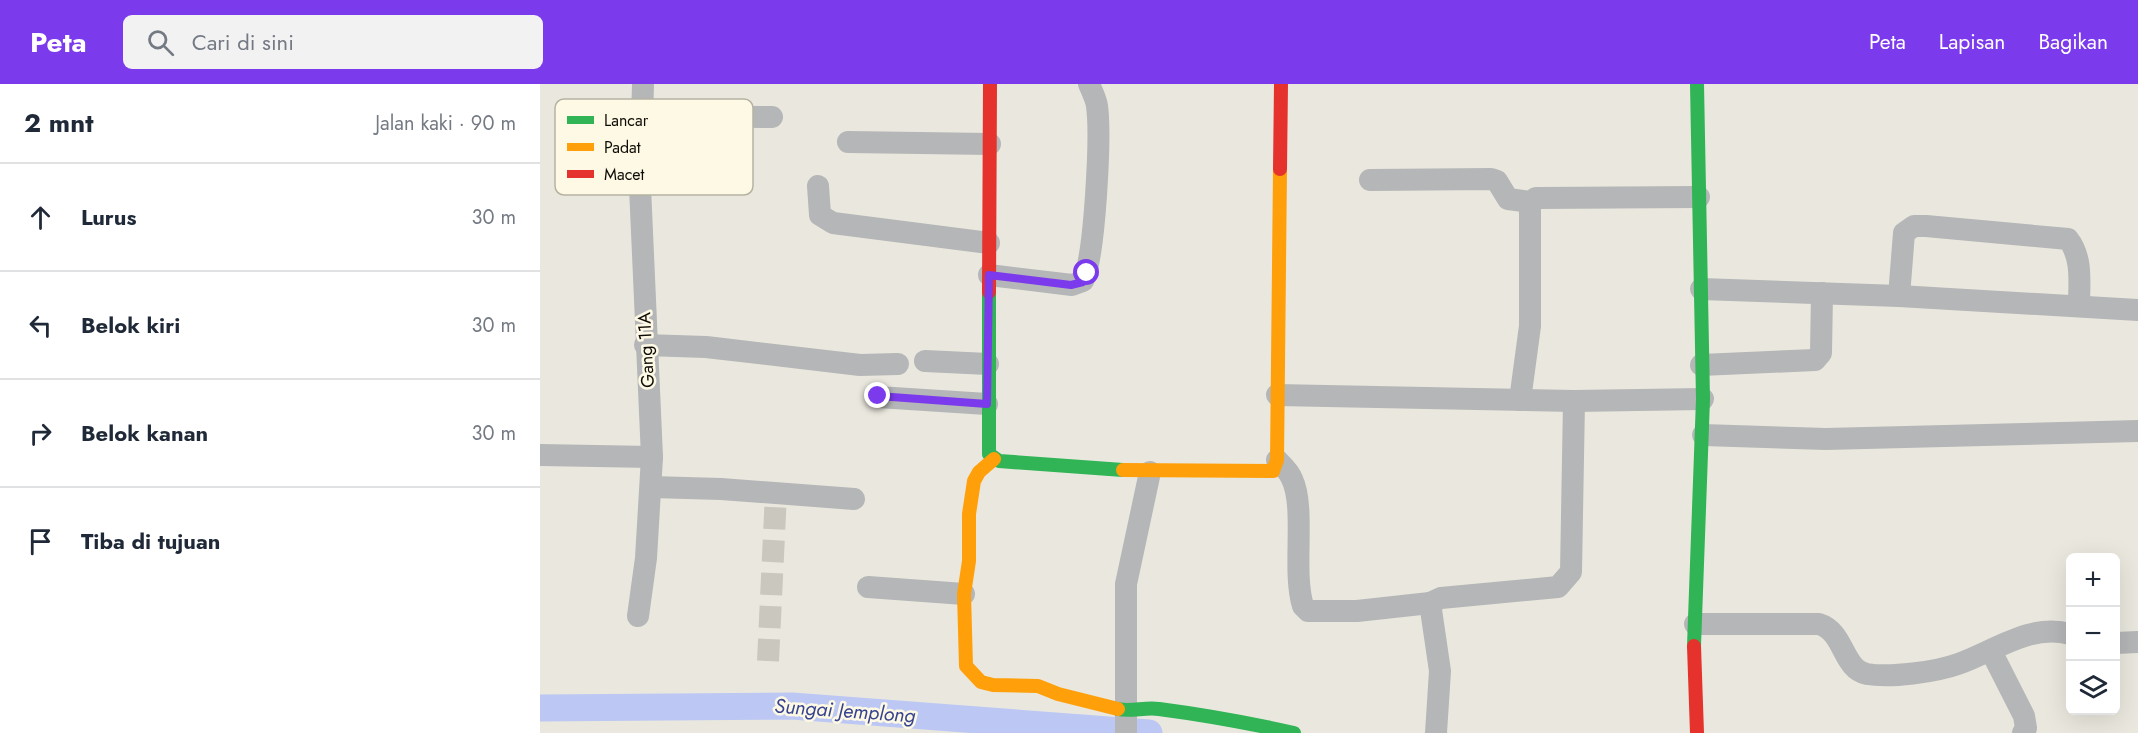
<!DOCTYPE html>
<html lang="id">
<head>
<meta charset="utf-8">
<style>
  body { margin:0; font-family:Jost,sans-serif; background:#f2f2f3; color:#1f2937 }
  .controls { position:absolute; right:18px; bottom:18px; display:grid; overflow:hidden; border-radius:9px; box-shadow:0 6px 24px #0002 }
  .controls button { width:54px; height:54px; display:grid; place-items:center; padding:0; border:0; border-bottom:2px solid #e0e1e3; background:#fff; color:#1f2937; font:30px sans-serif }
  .stop { position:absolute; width:18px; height:18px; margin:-14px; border:4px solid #7c3aed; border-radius:50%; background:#fff }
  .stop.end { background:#7c3aed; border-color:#fff; box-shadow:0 2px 6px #0008 }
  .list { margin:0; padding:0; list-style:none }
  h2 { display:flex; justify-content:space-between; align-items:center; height:78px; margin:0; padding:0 24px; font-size:26px }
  h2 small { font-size:20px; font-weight:400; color:#747a83 }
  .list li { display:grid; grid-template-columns:39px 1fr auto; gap:18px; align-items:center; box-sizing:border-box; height:108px; padding:0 24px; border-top:2px solid #e0e1e3 }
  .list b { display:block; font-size:22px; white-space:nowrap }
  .list em { font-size:20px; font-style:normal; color:#747a83 }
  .icon { flex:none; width:33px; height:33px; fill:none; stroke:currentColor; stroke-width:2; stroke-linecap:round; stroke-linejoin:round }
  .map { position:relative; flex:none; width:1598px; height:649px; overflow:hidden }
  header { display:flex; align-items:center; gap:36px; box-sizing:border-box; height:84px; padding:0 30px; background:#7c3aed; color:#fff }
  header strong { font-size:28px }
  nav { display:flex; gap:33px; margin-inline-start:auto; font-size:21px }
  .search { width:420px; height:54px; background:#f2f2f3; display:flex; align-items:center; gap:15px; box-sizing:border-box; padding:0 21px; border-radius:9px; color:#747a83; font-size:22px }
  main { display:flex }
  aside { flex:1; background:#fff }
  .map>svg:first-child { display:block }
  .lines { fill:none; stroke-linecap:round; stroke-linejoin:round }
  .canal { stroke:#bcc8f3; stroke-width:27 }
  .street-tunnel { stroke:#c9c7be; stroke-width:22; stroke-dasharray:22 11; stroke-linecap:butt }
  .street { stroke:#b5b6b7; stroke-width:22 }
  .fast { stroke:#30b455; stroke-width:14 }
  .slow { stroke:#ff9f0a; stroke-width:14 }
  .jam { stroke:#e5322d; stroke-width:14 }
  .route { stroke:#7c3aed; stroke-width:8 }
  .labels { text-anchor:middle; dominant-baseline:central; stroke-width:5; stroke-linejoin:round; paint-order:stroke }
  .street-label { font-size:18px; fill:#0e0c06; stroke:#fef9e5 }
  .water-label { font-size:20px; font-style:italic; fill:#364390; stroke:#fef9e5 }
  .key { fill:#fef9e5; stroke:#b6b2a2; stroke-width:1.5 }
  .key-label { font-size:16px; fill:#0e0c06 }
</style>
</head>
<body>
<header>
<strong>Peta</strong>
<div class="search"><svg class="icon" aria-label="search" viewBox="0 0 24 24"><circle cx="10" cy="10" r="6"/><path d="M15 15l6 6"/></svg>Cari di sini</div>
<nav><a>Peta</a><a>Lapisan</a><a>Bagikan</a></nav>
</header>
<main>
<aside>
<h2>2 mnt<small>Jalan kaki · 90 m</small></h2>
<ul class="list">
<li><svg class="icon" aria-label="ahead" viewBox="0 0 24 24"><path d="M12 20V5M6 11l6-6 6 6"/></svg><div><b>Lurus</b></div><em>30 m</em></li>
<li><svg class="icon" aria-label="left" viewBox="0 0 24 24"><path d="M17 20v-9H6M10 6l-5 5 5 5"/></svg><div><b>Belok kiri</b></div><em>30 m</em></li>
<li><svg class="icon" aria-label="right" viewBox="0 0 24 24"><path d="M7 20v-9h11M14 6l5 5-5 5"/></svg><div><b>Belok kanan</b></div><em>30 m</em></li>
<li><svg class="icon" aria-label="arrive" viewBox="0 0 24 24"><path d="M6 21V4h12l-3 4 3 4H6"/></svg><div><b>Tiba di tujuan</b></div></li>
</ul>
</aside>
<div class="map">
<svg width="1598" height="649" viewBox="0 0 1598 649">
  <rect width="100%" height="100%" fill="#eae8de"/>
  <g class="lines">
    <polyline class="canal" points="0,624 252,622 609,649"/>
    <polyline class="street-tunnel" points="228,577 236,409"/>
    <g class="street">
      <polyline points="102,32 232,33"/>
      <polyline points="308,58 450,60"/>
      <polyline points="830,96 951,95 957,97 968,115 990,118 996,114 1159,113"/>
      <polyline points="278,102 280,131 293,139 449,159"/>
      <path d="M449,191L532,201L543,197C555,172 561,52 557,22C556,15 552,7 549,0"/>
      <polyline points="1161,205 1359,212 1598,226"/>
      <path d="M1359,212L1364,149L1374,142H1386L1528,155C1543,174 1539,199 1539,222"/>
      <polyline points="105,261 166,263 320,281 358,280"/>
      <polyline points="385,277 448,280"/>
      <polyline points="1161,281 1275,276 1281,269 1282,209"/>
      <polyline points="737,311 1034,317 1163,315"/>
      <polyline points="338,313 447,320"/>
      <polyline points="980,316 990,242 990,118"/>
      <polyline points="1163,351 1286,355 1598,347"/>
      <polyline points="0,371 112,373"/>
      <path d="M737,376C743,382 749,387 752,395C766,424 752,487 763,522L768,527H817L890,519"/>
      <polyline points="111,403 181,405 314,415"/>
      <polyline points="328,503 424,510"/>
      <polyline points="98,532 106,474 112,373 100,103 103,0"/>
      <path d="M1155,540H1279C1305,548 1302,585 1327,590C1350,594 1396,588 1418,580C1455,567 1490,539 1530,550"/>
      <polyline points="1576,559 1598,558"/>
      <polyline points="1451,567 1484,632 1486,644 1483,649"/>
      <polyline points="586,649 586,500 610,388"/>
      <polyline points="896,649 900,587 890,519 901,514 1018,503 1031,488 1034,317"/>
    </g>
    <g class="fast">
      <polyline points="449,208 449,370 459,377 583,386"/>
      <polyline points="1154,562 1163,315 1157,0"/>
      <path d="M578,625C591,628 605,623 619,625C665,631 709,639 754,649"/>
    </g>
    <g class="slow">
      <polyline points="454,375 439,388 434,397 429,430 429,477 424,510 426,582 441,598 453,601 498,602 518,610 578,625"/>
      <polyline points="583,386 733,387 737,376 740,85"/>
    </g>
    <g class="jam">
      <polyline points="740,85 741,0"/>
      <polyline points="449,208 450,0"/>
      <polyline points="1154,562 1157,649"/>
    </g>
  </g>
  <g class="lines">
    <polyline class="route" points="338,312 447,320 449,191 531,201 543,198 547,189"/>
  </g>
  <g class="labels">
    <g class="street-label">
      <text transform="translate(106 266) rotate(-93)">Gang 11A</text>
    </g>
    <g class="water-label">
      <text transform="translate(305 627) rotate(4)">Sungai Jemplong</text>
    </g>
  </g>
  <rect x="15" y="15" width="198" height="96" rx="9" class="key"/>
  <rect x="27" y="32" width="27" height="8" fill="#30b455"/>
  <rect x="27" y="59" width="27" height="8" fill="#ff9f0a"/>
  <rect x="27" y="86" width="27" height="8" fill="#e5322d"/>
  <g class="key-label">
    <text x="64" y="42">Lancar</text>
    <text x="64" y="69">Padat</text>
    <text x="64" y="96">Macet</text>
  </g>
</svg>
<div class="controls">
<button>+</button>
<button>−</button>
<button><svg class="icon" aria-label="layers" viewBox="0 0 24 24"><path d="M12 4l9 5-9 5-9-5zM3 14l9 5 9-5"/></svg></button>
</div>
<div class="stop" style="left:547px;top:189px"></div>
<div class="stop end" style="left:338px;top:312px"></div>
</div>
</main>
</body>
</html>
